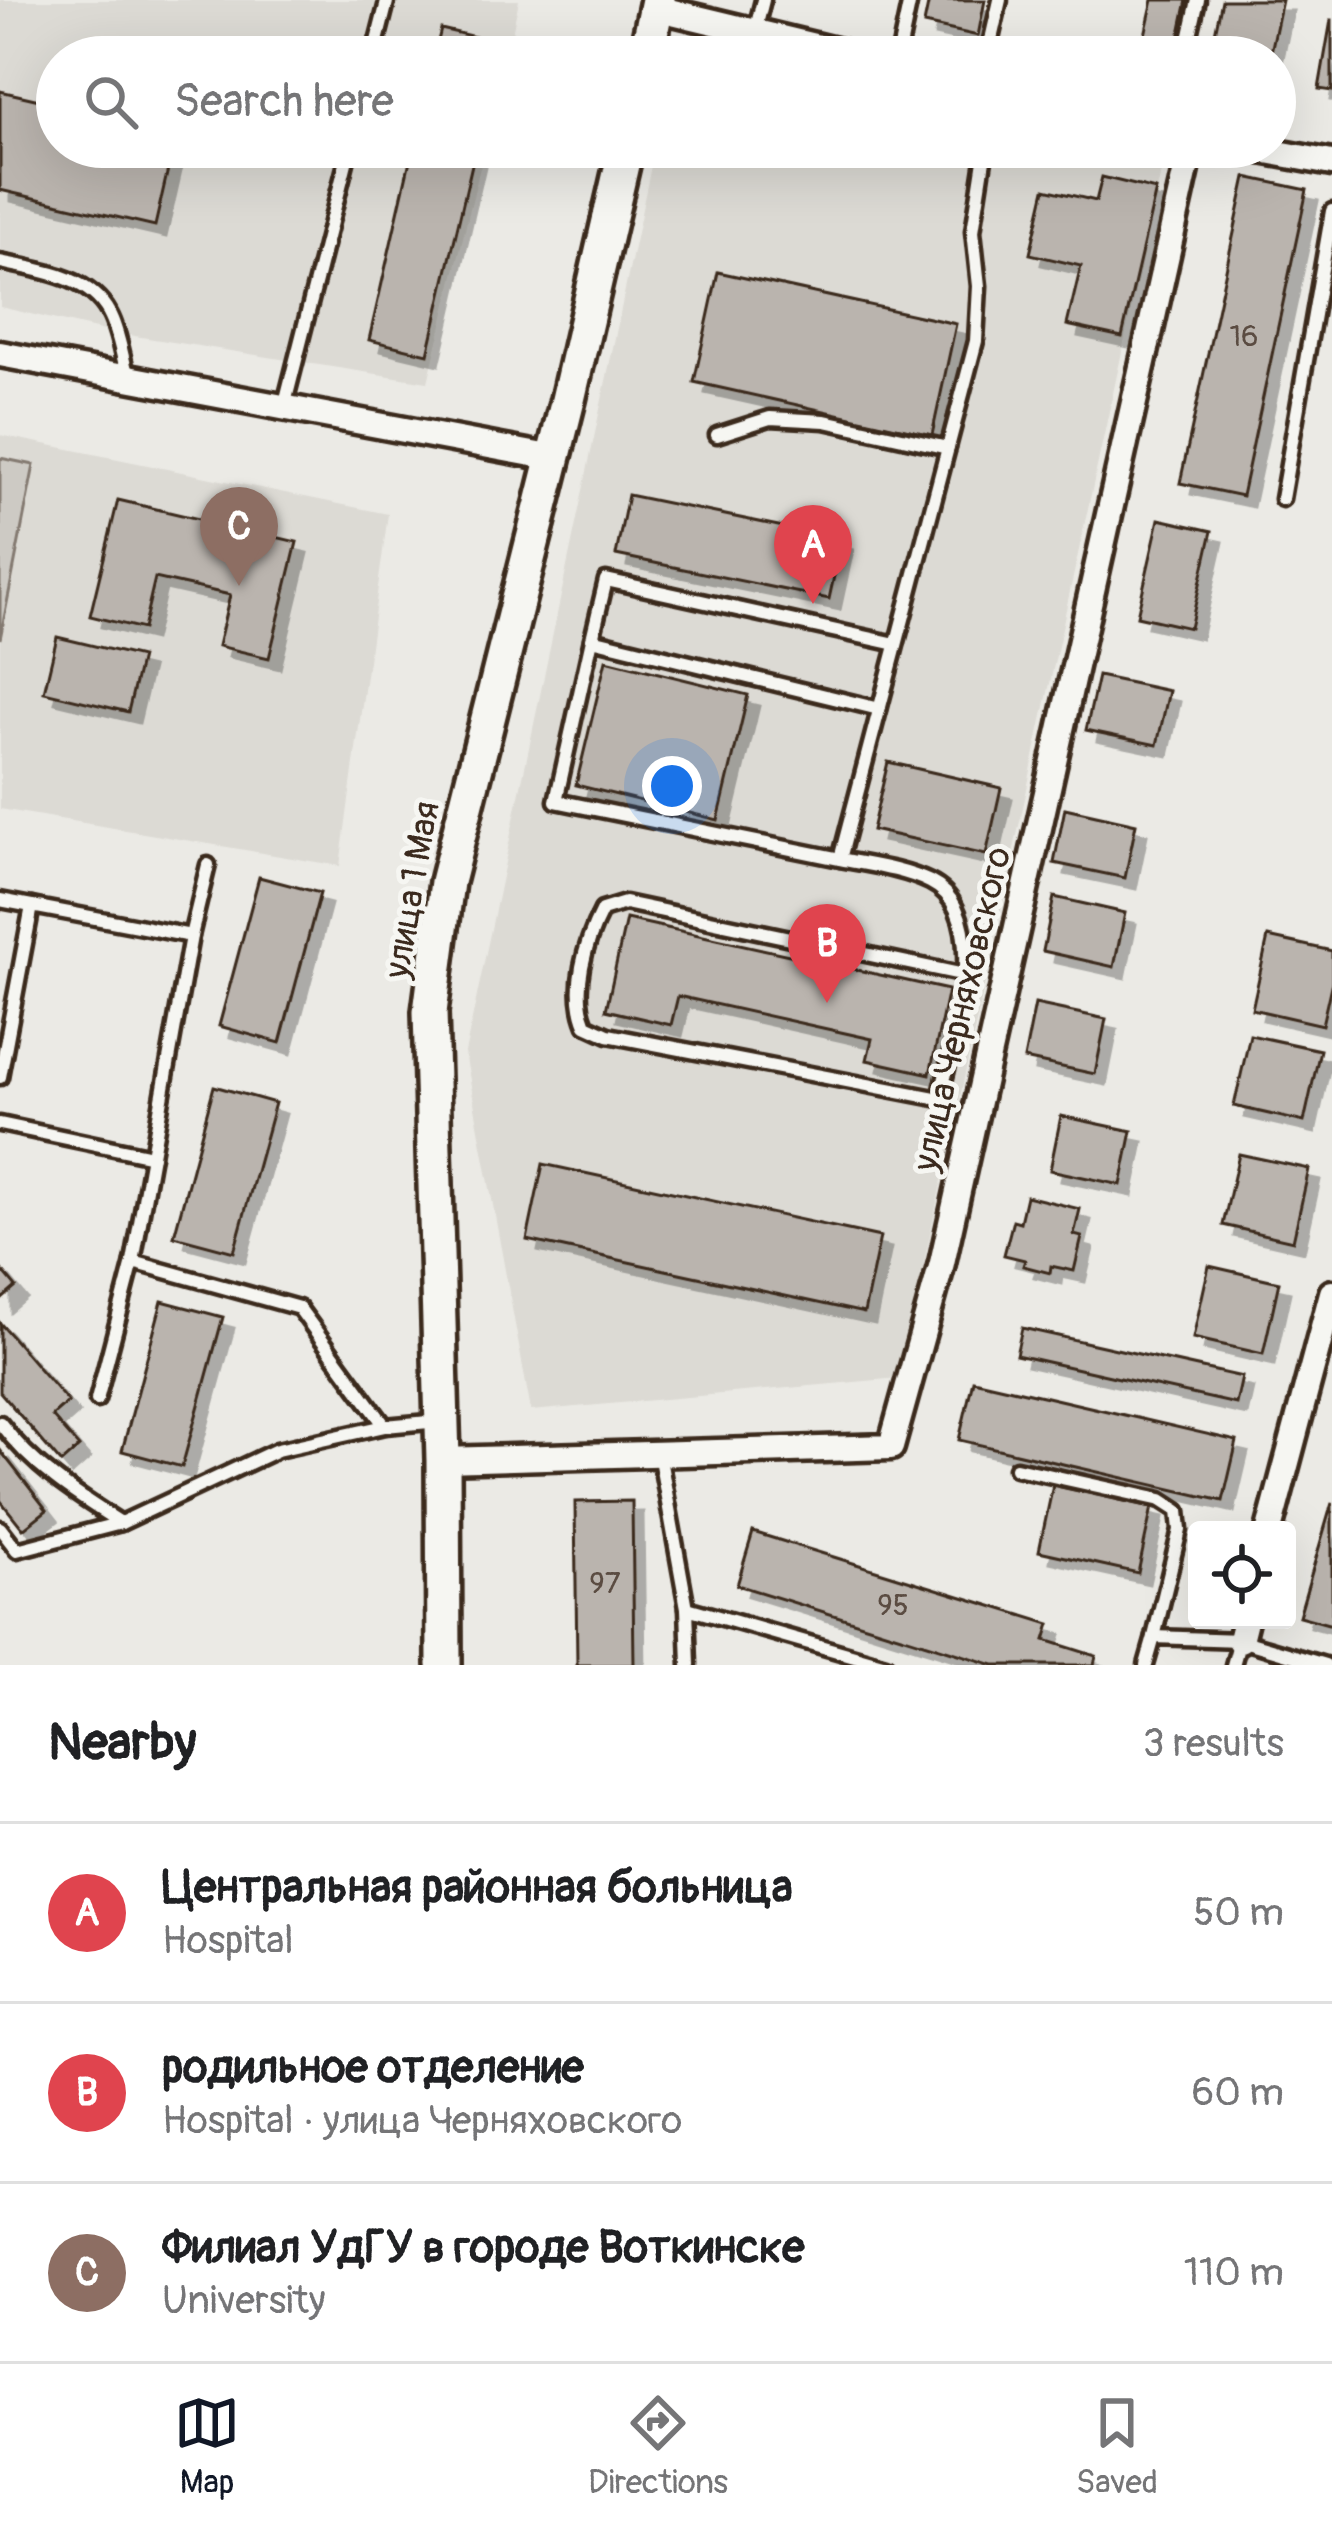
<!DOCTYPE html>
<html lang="en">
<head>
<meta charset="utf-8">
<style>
  body { margin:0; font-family:Pangolin,sans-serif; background:#f6f6f6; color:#202124 }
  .controls { position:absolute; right:36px; bottom:36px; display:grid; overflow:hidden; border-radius:12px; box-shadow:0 12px 48px #0002 }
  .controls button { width:108px; height:108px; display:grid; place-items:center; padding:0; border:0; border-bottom:3px solid #e0e0e0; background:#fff; color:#202124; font:60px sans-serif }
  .you { position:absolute; left:672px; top:786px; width:42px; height:42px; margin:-30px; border:9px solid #fff; border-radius:50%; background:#1a73e8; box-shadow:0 0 0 18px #1a73e833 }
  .badge { display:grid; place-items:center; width:78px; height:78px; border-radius:50%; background:#111827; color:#fff; font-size:39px; font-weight:700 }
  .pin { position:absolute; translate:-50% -99px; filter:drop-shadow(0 3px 6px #0008) }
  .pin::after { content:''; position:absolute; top:63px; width:42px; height:36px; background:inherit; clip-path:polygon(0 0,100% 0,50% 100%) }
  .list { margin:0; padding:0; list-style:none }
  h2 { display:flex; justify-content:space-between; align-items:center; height:156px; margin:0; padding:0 48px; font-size:51px }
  h2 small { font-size:39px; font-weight:400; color:#757577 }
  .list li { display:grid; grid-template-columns:78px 1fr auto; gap:36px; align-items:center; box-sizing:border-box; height:180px; padding:0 48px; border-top:3px solid #e0e0e0 }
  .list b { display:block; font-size:45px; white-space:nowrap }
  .list p { margin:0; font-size:39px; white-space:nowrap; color:#757577 }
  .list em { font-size:39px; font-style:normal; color:#757577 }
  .icon { flex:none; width:66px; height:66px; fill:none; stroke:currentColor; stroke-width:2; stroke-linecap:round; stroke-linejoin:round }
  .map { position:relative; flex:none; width:1332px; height:1665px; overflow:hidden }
  .search { position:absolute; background:#fff; box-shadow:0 12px 48px #0002; left:36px; right:36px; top:36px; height:132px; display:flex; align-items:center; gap:30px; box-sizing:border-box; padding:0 42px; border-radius:66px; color:#757577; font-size:45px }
  .sheet { height:696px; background:#fff }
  nav { display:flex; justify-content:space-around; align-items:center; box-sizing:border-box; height:168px; border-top:3px solid #e0e0e0; background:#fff; font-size:33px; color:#757577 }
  nav a { display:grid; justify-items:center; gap:6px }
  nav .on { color:#111827 }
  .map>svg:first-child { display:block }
  .built { fill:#dcdad4 }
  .green { fill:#cdcac4; stroke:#847a71; stroke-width:3 }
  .building { fill:#bab4ae; stroke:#3b2a1e; stroke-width:3; filter:url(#shadow) }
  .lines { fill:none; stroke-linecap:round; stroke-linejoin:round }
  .lane-casing { stroke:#3b2a1e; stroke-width:21 }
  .street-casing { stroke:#3b2a1e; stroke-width:33 }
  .secondary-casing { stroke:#3b2a1e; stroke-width:42 }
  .lane { stroke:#f6f6f2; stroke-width:12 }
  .street { stroke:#f6f6f2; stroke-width:24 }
  .secondary { stroke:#f6f6f2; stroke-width:33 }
  .labels { text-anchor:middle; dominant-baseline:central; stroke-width:10; stroke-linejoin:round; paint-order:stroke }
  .number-label { font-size:30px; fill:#5b4c42 }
  .street-label { font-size:36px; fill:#3b2a1e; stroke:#f6f6f2 }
</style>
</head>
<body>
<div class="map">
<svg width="1332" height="1665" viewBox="0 0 1332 1665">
  <defs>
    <filter id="shadow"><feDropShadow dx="11" dy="11" stdDeviation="0" flood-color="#0004"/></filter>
  </defs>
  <rect width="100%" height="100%" fill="#ebeae5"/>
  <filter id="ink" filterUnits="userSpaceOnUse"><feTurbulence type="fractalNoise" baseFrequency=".00833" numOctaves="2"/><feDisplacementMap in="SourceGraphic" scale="24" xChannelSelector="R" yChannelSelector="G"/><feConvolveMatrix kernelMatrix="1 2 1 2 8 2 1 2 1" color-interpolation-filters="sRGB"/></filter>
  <g filter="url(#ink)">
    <g class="built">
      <polygon points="0,0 519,0 507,57 57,57 57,147 485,147 428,382 109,332 0,307"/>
      <polygon points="655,147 1127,147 1165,154 899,1378 531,1411 465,1053"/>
      <polygon points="0,435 388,514 340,866 0,809"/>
    </g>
    <polygon class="green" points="0,458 34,465 0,639"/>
    <g class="building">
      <polygon points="929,0 985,0 978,36 924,24"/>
      <polygon points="1153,0 1187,0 1175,57 1140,57"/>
      <polygon points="1222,0 1282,0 1270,57 1210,57"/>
      <polygon points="1331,20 1332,20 1332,91 1319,89"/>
      <polygon points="441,29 501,43 497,57 434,57"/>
      <polygon points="0,91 57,104 57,147 173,147 155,226 0,190"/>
      <polygon points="413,147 476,147 428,354 369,340"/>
      <polygon points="1102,177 1156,190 1122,337 1067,325 1081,266 1030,254 1045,189 1096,201"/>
      <polygon points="1246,177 1307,190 1242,496 1180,483"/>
      <polygon points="718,272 956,324 932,435 694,382"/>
      <polygon points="628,495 842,539 829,599 616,555"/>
      <polygon points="118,500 297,542 269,658 218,646 230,595 155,578 143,629 90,616"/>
      <polygon points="1159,519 1212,531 1190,628 1137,616"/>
      <polygon points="57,637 141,657 128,712 44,692"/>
      <polygon points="606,660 748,695 718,820 576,785"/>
      <polygon points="1098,676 1169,691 1157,745 1086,730"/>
      <polygon points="888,762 1001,788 986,855 872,830"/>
      <polygon points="1065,808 1136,824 1125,878 1054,863"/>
      <polygon points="259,877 320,893 280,1043 219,1026"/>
      <polygon points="1054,897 1125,913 1114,967 1043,951"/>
      <polygon points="626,919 948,990 930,1074 867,1060 872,1039 678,996 671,1025 606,1010"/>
      <polygon points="1268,937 1332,951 1332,981 1322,1025 1252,1009"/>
      <polygon points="1035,1004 1106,1019 1095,1074 1024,1059"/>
      <polygon points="1250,1035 1320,1050 1304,1122 1234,1106"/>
      <polygon points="214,1086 275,1103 234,1252 174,1236"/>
      <polygon points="1061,1116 1132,1131 1121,1185 1050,1170"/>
      <polygon points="1239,1154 1309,1169 1293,1241 1223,1225"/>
      <polygon points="543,1164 880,1237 864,1313 527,1240"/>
      <polygon points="1026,1196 1080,1209 1074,1235 1082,1237 1074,1271 1051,1266 1050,1273 1023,1266 1025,1260 1004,1255 1013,1220 1020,1222"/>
      <polygon points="1209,1266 1279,1282 1263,1354 1193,1338"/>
      <polygon points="0,1268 16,1287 0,1301"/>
      <polygon points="162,1301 223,1317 182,1467 122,1451"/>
      <polygon points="0,1323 68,1402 52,1416 79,1447 61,1463 0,1392"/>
      <polygon points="1022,1328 1242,1377 1236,1404 1016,1355"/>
      <polygon points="973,1380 1237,1441 1223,1501 959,1440"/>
      <polygon points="0,1450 47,1510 23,1529 0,1500"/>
      <polygon points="1053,1485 1152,1507 1138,1573 1039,1551"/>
      <polygon points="632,1501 634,1665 577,1665 575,1502"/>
      <polygon points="1332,1503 1332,1625 1299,1616"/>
      <polygon points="753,1532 1050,1624 1045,1640 1096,1656 1094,1665 994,1665 737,1585"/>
    </g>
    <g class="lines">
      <g class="lane-casing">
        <g id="lane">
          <polyline points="755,32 763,0"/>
          <polyline points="373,57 387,2"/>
          <polyline points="898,57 910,0"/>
          <polyline points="987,57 1000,0"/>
          <polyline points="1185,57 1198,0"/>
          <path d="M0,262C37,270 89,275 109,313C119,331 122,357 128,377"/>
          <polyline points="284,407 350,147"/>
          <polyline points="717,435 770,418 825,421 948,448"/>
          <polyline points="1282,499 1332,211"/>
          <polyline points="592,639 606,580 896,644"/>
          <polyline points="840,859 556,801 592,639 879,709"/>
          <polyline points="208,865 191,936 133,1262 299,1308 385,1426"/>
          <polyline points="0,900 191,936"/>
          <path d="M965,975L625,903L602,910C585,943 571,990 586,1025L608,1035L940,1099C951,1045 996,914 930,882C903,869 870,865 840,859L976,341L979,286L973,231L986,147"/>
          <polyline points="0,1077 32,906"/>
          <polyline points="0,1124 152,1156"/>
          <polyline points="97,1400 133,1262"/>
          <path d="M0,1423C33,1467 75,1494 121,1523"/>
          <polyline points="659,1453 687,1608"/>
          <polyline points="1016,1468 1161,1500 1178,1511 1180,1530 1154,1637"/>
          <polyline points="0,1528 17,1550 121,1523 277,1450 385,1426 440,1421"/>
          <polyline points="689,1665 687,1608 886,1665"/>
          <polyline points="1146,1665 1154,1637 1240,1640"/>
          <polyline points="1233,1665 1240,1640 1325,1665"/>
        </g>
      </g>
      <g class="street-casing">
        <g id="street">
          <polyline points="656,8 860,57"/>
          <polyline points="1245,147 1332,163"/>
          <polyline points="0,354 554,458"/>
          <polyline points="443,1460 891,1447 942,1263 1191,147"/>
          <polyline points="1269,1530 1332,1293"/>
          <polyline points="1240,1640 1245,1620"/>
        </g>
      </g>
      <g class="secondary-casing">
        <g id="secondary">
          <polyline points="646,57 658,0"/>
          <polyline points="444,1665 443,1460 430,1012 447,882 568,400 626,147"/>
        </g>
      </g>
      <use href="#lane" class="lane"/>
      <use href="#street" class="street"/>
      <use href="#secondary" class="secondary"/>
    </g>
  </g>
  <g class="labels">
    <g class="number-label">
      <text x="1244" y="336">16</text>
      <text x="605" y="1583">97</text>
      <text x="893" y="1605">95</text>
    </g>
    <g class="street-label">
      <text transform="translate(412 890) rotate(-80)">улица 1 Мая</text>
      <text transform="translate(962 1009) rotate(-77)">улица Черняховского</text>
    </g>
  </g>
</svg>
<div class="controls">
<button><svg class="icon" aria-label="locate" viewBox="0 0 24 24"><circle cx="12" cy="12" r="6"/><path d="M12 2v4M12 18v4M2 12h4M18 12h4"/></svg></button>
</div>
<div class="you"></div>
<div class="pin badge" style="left:813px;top:604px;background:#e0444e">A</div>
<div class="pin badge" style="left:827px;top:1003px;background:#e0444e">B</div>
<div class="pin badge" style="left:239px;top:586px;background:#8d6e63">C</div>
<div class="search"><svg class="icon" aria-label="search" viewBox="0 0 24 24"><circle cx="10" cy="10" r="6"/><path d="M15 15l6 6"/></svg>Search here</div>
</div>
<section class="sheet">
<h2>Nearby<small>3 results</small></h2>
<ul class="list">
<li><span class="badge" style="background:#e0444e">A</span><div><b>Центральная районная больница</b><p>Hospital</p></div><em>50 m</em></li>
<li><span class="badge" style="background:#e0444e">B</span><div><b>родильное отделение</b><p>Hospital · улица Черняховского</p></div><em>60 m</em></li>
<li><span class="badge" style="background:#8d6e63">C</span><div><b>Филиал УдГУ в городе Воткинске</b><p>University</p></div><em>110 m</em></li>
</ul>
</section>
<nav>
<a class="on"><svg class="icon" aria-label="map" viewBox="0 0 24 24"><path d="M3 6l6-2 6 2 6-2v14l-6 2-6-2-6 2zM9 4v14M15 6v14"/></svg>Map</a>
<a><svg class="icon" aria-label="directions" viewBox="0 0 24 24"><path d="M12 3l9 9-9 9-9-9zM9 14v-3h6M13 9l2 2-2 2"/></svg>Directions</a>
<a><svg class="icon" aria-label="saved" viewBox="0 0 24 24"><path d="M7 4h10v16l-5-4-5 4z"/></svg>Saved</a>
</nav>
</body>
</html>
